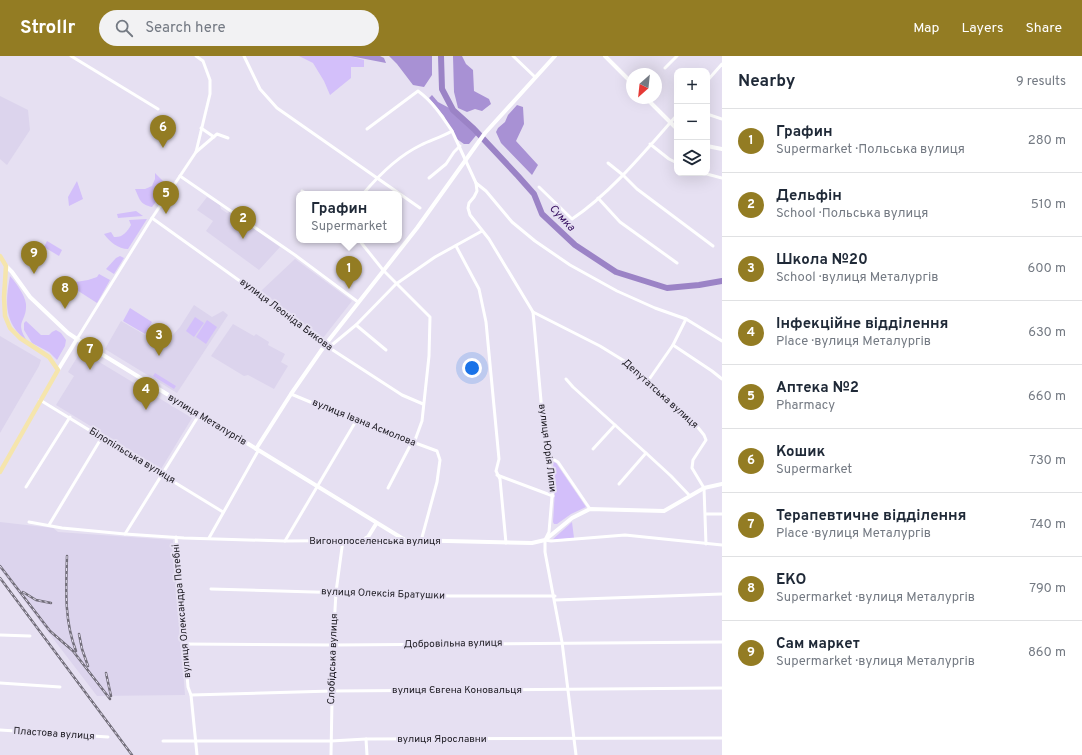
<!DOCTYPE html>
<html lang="en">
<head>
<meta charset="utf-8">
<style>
  body { margin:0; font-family:Overpass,sans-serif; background:#f2f2f3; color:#1f2937 }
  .controls { position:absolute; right:12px; top:12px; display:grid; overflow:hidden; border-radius:8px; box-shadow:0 4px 16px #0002 }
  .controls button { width:36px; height:36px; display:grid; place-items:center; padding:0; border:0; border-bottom:1px solid #e0e1e3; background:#fff; color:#1f2937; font:20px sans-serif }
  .compass { position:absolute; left:626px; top:12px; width:36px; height:36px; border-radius:50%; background:#fff; box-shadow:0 4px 16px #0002; rotate:207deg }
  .you { position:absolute; left:472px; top:312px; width:14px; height:14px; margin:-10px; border:3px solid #fff; border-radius:50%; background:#1a73e8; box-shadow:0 0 0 6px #1a73e833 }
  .badge { display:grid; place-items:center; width:26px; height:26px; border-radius:50%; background:#937c23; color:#fff; font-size:13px; font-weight:700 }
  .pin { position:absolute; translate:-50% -33px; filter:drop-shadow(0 1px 2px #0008) }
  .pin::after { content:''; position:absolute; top:21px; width:14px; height:12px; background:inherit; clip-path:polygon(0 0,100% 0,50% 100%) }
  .popup { position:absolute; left:296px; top:135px; width:106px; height:52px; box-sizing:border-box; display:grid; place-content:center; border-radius:8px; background:#fff; filter:drop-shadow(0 1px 3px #0005); font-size:13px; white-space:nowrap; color:#747a83 }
  .popup b { font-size:15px; color:#1f2937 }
  .popup::after { content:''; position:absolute; left:50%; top:100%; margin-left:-8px; border:8px solid transparent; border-top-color:#fff }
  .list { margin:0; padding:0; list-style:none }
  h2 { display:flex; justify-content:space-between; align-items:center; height:52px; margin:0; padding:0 16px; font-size:17px }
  h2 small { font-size:13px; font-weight:400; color:#747a83 }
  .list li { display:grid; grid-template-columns:26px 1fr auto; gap:12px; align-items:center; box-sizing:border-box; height:64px; padding:0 16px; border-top:1px solid #e0e1e3 }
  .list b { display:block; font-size:15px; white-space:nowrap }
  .list p { margin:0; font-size:13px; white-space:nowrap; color:#747a83 }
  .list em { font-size:13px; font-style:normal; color:#747a83 }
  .icon { flex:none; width:22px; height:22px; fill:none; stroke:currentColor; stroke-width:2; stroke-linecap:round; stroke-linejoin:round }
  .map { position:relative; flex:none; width:722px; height:699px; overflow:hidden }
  header { display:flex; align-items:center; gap:24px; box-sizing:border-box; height:56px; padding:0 20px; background:#937c23; color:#fff }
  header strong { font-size:19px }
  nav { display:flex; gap:22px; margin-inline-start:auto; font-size:14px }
  .search { width:280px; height:36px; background:#f2f2f3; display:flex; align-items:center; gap:10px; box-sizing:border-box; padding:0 14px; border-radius:22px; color:#747a83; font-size:15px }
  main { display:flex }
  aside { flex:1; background:#fff }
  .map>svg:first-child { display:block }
  .built { fill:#dcd4ed }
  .green { fill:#d3bffa }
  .forest { fill:#a891d4 }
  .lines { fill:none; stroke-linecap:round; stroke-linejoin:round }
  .river { stroke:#9b83c6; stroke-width:6 }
  .street { stroke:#fff; stroke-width:3 }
  .secondary { stroke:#fff; stroke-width:4 }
  .primary { stroke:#f5e5ad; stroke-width:4.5 }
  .rail-casing { stroke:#726e7a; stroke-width:2.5 }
  .rail { stroke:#e6e0f2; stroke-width:1; stroke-dasharray:3; stroke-linecap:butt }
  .labels { text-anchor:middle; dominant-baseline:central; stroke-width:4; stroke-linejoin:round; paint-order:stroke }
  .street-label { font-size:10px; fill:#1b1920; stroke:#e6e0f2 }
  .water-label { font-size:11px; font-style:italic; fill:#371060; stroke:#e6e0f2 }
</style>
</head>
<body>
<header>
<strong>Strollr</strong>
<div class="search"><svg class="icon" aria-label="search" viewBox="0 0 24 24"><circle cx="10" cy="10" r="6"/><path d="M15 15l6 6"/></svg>Search here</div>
<nav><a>Map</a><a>Layers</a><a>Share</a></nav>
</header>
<main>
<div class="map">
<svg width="722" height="699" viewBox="0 0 722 699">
  <rect width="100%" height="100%" fill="#e6e0f2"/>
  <g class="built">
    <polygon points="0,40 28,54 30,74 7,109 0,103"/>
    <polygon points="207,141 220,149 221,153 227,157 230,156 280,191 259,214 206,175 213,165 197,154"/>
    <polygon points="295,203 352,245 323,282 261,235"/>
    <polygon points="194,249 212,261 223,255 228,259 177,337 105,293 121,265 145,279 152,268 172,280 180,271"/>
    <polygon points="233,268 254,280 256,278 269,286 268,289 285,298 281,306 288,310 274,333 248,319 244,320 211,300"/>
    <polygon points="0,280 41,304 39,310 0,377"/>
    <polygon points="81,295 192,362 161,413 56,349 74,320 68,316"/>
    <polygon points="0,466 53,472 58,476 173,484 185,639 97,640 0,513"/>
  </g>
  <g class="green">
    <polygon points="299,0 350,0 364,4 364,11 351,11 351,22 330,39 324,25 313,7"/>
    <path d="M155,117L168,130L152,151C140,148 140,144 135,133H145L152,130L155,123Z"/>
    <polygon points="77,125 83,143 69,150 68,141"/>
    <polygon points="136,155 143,160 118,162 117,158"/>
    <path d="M147,163L128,193C118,193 110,186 104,178L111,176L114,181C122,182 127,176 131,169L129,164Z"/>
    <polygon points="47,185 62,194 59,200 44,191"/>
    <polygon points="120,200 124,202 114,218 106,213 116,202"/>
    <polygon points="99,218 110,224 97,247 69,229 70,227 88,224 97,221"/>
    <path d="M10,220C16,227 25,239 26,248C27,267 14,264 27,285C4,267 5,247 10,220Z"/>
    <polygon points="130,252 152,266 145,278 123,265"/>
    <polygon points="195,261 204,267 194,281 186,275"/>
    <polygon points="207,264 217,271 206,288 196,281"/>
    <polygon points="26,265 41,279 49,279 52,276 56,274 61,277 66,284 65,290 57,304 49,296 32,287 24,274 24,267"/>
    <polygon points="155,317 176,330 174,333 153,320"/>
    <polygon points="553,406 556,407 586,451 571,458 557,468 554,468 553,466 555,434"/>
    <polygon points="572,466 574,482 552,484"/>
  </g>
  <g class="forest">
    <polygon points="350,0 380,0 384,2 386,7"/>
    <polygon points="389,0 432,0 432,19 424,31 413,29 397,8"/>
    <polygon points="453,0 462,0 466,8 473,14 474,35 489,43 491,48 482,55 475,53 467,56 458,52 454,36"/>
    <polygon points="432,39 438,46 453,54 478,77 469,88 464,88 454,81 444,60 429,42"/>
    <polygon points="517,49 523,51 524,68 516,85 538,109 532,119 501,87 496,76 498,72 505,66 508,59"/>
  </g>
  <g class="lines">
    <polyline class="river" points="441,0 442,33 453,54 474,73 518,120 534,138 542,158 575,189 616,216 667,232 699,229 722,225"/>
    <g class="street">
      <polyline points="71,0 158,53"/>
      <polyline points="244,0 260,33 277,52 420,152"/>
      <polyline points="513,0 535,21"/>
      <polyline points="665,12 677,0"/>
      <polyline points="707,25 722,8"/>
      <polyline points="707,58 722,63"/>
      <polyline points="201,72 214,81"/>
      <path d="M367,73L418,35C433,46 442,60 452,75"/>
      <polyline points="650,88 669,103 677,107"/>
      <polyline points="196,96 217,78 228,82"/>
      <polyline points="608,107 623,119 637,133 713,190"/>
      <polyline points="703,117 722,122"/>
      <polyline points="180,120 295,199 358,246"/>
      <polyline points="429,122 446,108 454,96 460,90"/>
      <polyline points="476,127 477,135 474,141 469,147 468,152 470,159 489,183 533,256 544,378 553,429 549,476 545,484 545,496 562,586 576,699"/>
      <path d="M539,131L572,163C611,137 646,94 677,59"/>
      <polyline points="302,135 307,138"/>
      <path d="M363,138C379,119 398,100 421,89C431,84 442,81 452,75L476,127L486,135L512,166L535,185L570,209L617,235L655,252L686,263L722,285"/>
      <polyline points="598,142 620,166 677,207"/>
      <polyline points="152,162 251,233 325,289 402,339 423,348"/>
      <polyline points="359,184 383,214 430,261 429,300 422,365 414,387"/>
      <polyline points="456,190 479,233 486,266 499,403 496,415 500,423 506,487"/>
      <polyline points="533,256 600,290 626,306 692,364 704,379 706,384 693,404 692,412 704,432 706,488"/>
      <polyline points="356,269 386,294"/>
      <polyline points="77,283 152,162 196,96 210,38 210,24 203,5 196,0"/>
      <polyline points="325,289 333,288 356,269 396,228 435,201 482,175"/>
      <polyline points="673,289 712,315 722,323"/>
      <polyline points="566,323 573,331 615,369 593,393"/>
      <polyline points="648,325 673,289 686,263"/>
      <polyline points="291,338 356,365 437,395 440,404 437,426 421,485"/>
      <polyline points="40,344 223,456"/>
      <polyline points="615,369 646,397 619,428"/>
      <polyline points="646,397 671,420 690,440"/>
      <polyline points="549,401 558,406 590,453"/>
      <polyline points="497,419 553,440"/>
      <polyline points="26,431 70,361"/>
      <polyline points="388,432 412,386"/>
      <polyline points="706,458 722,458"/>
      <polyline points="29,466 62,472 125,478 184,482 285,485 405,484"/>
      <polyline points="49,469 102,381"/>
      <polyline points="125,478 199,359"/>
      <polyline points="176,481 188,631 191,639 197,699"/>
      <polyline points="209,482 258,395"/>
      <polyline points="545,484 551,485 625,479 722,489"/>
      <polyline points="285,485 356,365"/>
      <polyline points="211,533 450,540 555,540"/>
      <polyline points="555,544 722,538"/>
      <polyline points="0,579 30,580"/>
      <polyline points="183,588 333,589 722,586"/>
      <polyline points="0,627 60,631"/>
      <polyline points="191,639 332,635 722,632"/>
      <polyline points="0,674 108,681"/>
      <polyline points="366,683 367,699"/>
      <polyline points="163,685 331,685 366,683 722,682"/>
      <polyline points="331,699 333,589 336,536 343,484"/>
    </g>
    <g class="secondary">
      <polyline points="605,0 632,27"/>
      <polyline points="646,42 677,73"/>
      <polyline points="707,90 722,93"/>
      <polyline points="6,210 12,216 30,241 68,277 77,283 405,484 532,487 545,484 572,462 590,453 664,455 704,432 722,428"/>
      <polyline points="58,314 77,283"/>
      <polyline points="256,393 291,338 325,289 417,172 485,77 555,0"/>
      <polyline points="363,484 368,481 376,468"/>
    </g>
    <polyline class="primary" points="0,200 6,210 4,241 5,260 10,272 20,282 49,301 58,314 0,416"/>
    <g class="rail-casing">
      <g id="rail">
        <path d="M67,500C66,532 64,564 76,595"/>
        <polyline points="0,510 50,575 73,595 110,643"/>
        <polyline points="0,522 132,699"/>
        <polyline points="23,536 36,544 51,547"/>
        <polyline points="79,578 82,593 88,610"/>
        <polyline points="106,617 111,640"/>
      </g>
    </g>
    <use href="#rail" class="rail"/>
  </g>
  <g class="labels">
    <g class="street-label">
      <text transform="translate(286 259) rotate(37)">вулиця Леоніда Бикова</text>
      <text transform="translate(660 338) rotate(42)">Депутатська вулиця</text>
      <text transform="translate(207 364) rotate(31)">вулиця Металургів</text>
      <text transform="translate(364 367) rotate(22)">вулиця Івана Асмолова</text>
      <text transform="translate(547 392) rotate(83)">вулиця Юрія Липи</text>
      <text transform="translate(132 400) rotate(31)">Білопільська вулиця</text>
      <text x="375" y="485">Вигонопоселенська вулиця</text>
      <text transform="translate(383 538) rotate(2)">вулиця Олексія Братушки</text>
      <text transform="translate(182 555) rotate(-95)">вулиця Олександра Потебні</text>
      <text transform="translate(453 588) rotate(-1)">Добровільна вулиця</text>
      <text transform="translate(333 603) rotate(-88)">Слобідська вулиця</text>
      <text x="457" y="634">вулиця Євгена Коновальця</text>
      <text transform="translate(54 678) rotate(4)">Пластова вулиця</text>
      <text x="442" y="683">вулиця Ярославни</text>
    </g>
    <g class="water-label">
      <text transform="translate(562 162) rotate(47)">Сумка</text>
    </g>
  </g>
</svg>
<div class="controls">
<button>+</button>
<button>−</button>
<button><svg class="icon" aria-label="layers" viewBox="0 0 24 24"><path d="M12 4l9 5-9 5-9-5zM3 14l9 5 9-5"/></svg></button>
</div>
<svg class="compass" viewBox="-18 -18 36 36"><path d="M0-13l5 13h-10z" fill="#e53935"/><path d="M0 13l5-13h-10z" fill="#747a83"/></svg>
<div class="you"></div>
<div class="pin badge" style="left:349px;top:233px">1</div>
<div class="popup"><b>Графин</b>Supermarket</div>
<div class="pin badge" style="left:243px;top:183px">2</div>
<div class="pin badge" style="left:159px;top:300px">3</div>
<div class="pin badge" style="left:146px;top:354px">4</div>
<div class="pin badge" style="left:166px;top:158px">5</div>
<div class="pin badge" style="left:163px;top:92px">6</div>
<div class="pin badge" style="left:90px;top:314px">7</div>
<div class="pin badge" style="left:65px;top:253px">8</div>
<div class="pin badge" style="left:34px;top:218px">9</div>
</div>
<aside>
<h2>Nearby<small>9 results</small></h2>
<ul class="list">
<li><span class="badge">1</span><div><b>Графин</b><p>Supermarket · Польська вулиця</p></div><em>280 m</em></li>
<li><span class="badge">2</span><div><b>Дельфін</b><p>School · Польська вулиця</p></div><em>510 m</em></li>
<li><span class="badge">3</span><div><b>Школа №20</b><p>School · вулиця Металургів</p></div><em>600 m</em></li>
<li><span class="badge">4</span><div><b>Інфекційне відділення</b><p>Place · вулиця Металургів</p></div><em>630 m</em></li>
<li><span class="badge">5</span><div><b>Аптека №2</b><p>Pharmacy</p></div><em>660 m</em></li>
<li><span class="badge">6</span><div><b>Кошик</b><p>Supermarket</p></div><em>730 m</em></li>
<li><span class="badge">7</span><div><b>Терапевтичне відділення</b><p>Place · вулиця Металургів</p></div><em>740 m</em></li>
<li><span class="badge">8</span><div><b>ЕКО</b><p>Supermarket · вулиця Металургів</p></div><em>790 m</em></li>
<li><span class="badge">9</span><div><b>Сам маркет</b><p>Supermarket · вулиця Металургів</p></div><em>860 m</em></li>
</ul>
</aside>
</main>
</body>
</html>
